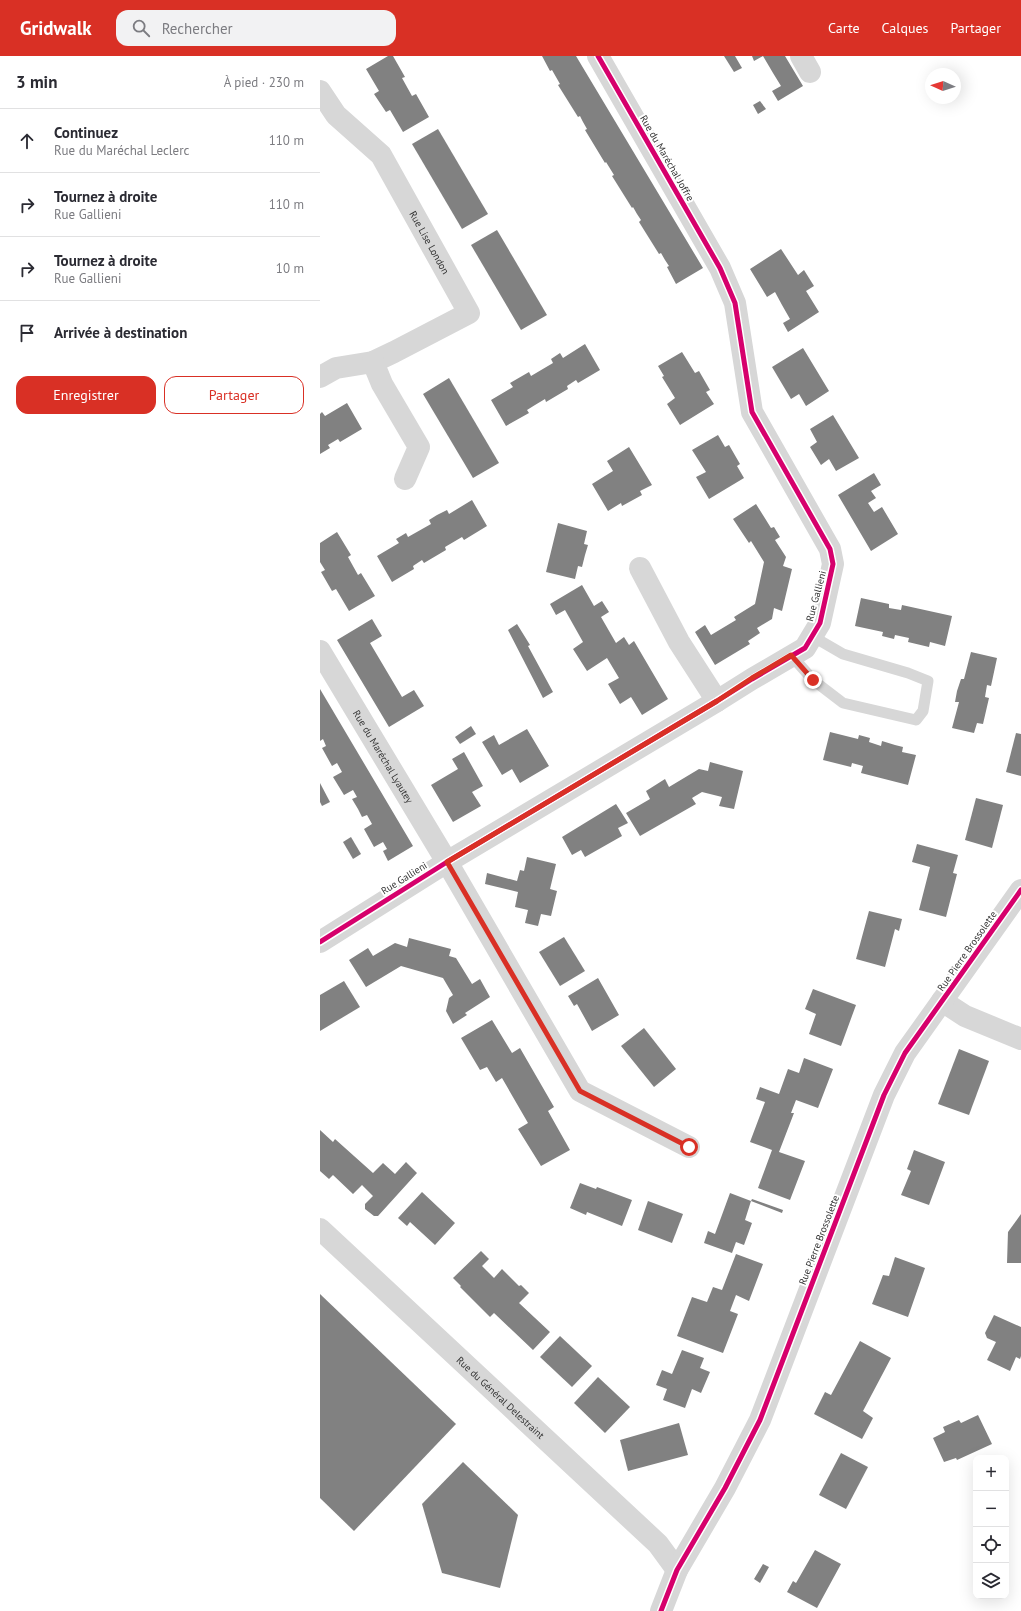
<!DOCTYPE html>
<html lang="fr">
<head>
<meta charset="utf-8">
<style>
  body { margin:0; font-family:"PT Sans",sans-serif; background:#f2f2f3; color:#2b2b33 }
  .controls { position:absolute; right:12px; bottom:12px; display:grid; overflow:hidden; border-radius:8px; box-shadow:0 4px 16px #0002 }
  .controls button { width:36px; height:36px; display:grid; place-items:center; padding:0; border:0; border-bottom:1px solid #e1e1e2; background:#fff; color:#2b2b33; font:20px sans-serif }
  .compass { position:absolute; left:605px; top:12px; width:36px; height:36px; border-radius:50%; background:#fff; box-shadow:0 4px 16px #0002; rotate:273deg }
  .stop { position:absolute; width:12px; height:12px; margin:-9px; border:3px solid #d93025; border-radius:50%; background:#fff }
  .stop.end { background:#d93025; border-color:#fff; box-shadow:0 1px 4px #0008 }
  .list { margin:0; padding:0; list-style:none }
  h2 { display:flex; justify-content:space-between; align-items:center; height:52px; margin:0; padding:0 16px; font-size:17px }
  h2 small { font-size:13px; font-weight:400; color:#7c7c81 }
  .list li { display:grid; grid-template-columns:26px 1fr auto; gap:12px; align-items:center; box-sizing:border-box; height:64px; padding:0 16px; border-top:1px solid #e1e1e2 }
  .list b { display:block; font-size:15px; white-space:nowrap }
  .list p { margin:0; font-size:13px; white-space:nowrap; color:#7c7c81 }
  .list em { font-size:13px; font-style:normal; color:#7c7c81 }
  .actions { display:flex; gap:8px; padding:12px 16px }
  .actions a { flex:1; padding:9px 0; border:1px solid #d93025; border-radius:12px; text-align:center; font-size:14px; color:#d93025 }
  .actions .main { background:#d93025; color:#fff }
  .icon { flex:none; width:22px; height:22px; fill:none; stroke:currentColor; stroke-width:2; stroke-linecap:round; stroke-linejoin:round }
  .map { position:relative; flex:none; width:701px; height:1555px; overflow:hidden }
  header { display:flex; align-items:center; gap:24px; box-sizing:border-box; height:56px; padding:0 20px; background:#d93025; color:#fff }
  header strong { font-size:19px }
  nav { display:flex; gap:22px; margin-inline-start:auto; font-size:14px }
  .search { width:280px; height:36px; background:#f2f2f3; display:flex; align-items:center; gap:10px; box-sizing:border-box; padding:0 14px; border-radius:12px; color:#7c7c81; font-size:15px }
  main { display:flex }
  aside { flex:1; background:#fff }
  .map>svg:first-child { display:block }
  .building { fill:#818181 }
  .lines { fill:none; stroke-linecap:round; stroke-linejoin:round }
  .service { stroke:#d7d7d7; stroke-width:11 }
  .minor { stroke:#d7d7d7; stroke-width:22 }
  .tertiary { stroke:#d7d7d7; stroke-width:22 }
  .cycleway-casing { stroke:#fff; stroke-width:8 }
  .cycleway { stroke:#d6006c; stroke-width:5 }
  .route { stroke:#d93025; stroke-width:5 }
  .labels { text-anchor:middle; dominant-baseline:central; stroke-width:4; stroke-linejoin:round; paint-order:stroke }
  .street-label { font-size:10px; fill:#333; stroke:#fff }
</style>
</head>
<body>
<header>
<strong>Gridwalk</strong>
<div class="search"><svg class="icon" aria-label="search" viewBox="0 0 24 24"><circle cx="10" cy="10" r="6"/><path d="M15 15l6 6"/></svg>Rechercher</div>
<nav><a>Carte</a><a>Calques</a><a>Partager</a></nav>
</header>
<main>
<aside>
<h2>3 min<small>À pied · 230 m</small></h2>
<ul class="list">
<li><svg class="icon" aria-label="ahead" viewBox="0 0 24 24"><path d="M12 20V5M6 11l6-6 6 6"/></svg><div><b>Continuez</b><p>Rue du Maréchal Leclerc</p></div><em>110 m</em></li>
<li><svg class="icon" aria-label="right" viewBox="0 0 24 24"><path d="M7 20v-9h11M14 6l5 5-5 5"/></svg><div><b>Tournez à droite</b><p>Rue Gallieni</p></div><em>110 m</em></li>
<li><svg class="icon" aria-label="right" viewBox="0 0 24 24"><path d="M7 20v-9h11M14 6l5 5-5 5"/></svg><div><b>Tournez à droite</b><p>Rue Gallieni</p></div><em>10 m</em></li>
<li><svg class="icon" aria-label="arrive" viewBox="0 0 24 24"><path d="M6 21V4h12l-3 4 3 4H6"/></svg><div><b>Arrivée à destination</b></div></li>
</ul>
<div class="actions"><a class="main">Enregistrer</a><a>Partager</a></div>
</aside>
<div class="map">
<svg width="701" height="1555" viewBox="0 0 701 1555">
  <rect width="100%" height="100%" fill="#fff"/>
  <g class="building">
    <polygon points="68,0 73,0 85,21 82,22 92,40 96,38 109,61 83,76 70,54 66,56 54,38 59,35 46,13"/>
    <polygon points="222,0 256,0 383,212 356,228 347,211 349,210 345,204 341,197 339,198 319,166 321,164 317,158 313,151 312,152 292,120 294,119 286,106 285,107 265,74 267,73 263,66 260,60 258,61 238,29 240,28 232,14 230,15"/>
    <polygon points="404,0 415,0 422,12 414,16"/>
    <polygon points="432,0 465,0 483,30 458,45 452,35 461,30 453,17 443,0 434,5"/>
    <polygon points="440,45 446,53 438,58 433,49"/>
    <polygon points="118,73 168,158 142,173 92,88"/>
    <polygon points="177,174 227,259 201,274 151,189"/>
    <polygon points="461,193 478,219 484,214 494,230 486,235 499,256 468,276 463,267 470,263 462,249 455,236 447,241 430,213"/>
    <polygon points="265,288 280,314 258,327 256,324 247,330 248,333 226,346 225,343 215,349 207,354 209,357 186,370 171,344 193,331 190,327 209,316 211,320 233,307 231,303 240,297 243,302"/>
    <polygon points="483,292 509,335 486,350 479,338 471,343 452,311"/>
    <polygon points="362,296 375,317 379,315 390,334 386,336 394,348 360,369 347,348 355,342 342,321 344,320 338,310"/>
    <polygon points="129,322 179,407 153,422 103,338"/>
    <polygon points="27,347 42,373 20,386 18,383 8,389 10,392 0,398 0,358 2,356 5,360"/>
    <polygon points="513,359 539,402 516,415 509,403 501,409 490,391 497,386 490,373"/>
    <polygon points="398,379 405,391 409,389 420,408 417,410 424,422 389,443 376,421 386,416 372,394"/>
    <polygon points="309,391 332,429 320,435 322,439 302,450 301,447 288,455 272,428 293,415 287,405"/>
    <polygon points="554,417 561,429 551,435 556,442 548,447 554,456 562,451 578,478 551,495 518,439"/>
    <polygon points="152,444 167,470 144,484 142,481 125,491 126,494 104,507 102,504 93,510 94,513 72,526 57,500 79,487 76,483 86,477 88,481 111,468 109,464 117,459 127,454 129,458"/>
    <polygon points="436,448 451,472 454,471 460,481 455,484 466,501 463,510 472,513 462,555 454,552 452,563 437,572 440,577 428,585 430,588 395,609 375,576 385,569 391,579 416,564 414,561 435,548 444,506 431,485 429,487 413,463"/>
    <polygon points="238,467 267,475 264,488 268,489 265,499 262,511 258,510 255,523 226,516"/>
    <polygon points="17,476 31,499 28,501 38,519 41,517 55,540 29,555 16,533 12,535 1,516 5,514 0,506 0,487"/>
    <polygon points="262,529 274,550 282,545 289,556 281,561 296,587 304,581 309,589 314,585 348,643 322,659 311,641 300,648 288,628 299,622 287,602 267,615 253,593 263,586 245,554 236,559 230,548"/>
    <polygon points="541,542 569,548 569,552 581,554 582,549 632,560 625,590 610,586 609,591 588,586 589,582 575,579 574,583 562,580 563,576 535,570"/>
    <polygon points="52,563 62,580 50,587 82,641 94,634 104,650 69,671 17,584"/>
    <polygon points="197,568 210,589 208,590 233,636 223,642 188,574"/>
    <polygon points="651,596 677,602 671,630 667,629 665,641 669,642 663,668 657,667 654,677 632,672 639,646 635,646 637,635 641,623 644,623"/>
    <polygon points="0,633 93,790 68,805 63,795 67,793 63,786 54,791 44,773 52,768 47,759 42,761 38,753 32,743 37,741 33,734 24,739 13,721 22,716 17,707 12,710 2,692 6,690 3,683 0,685"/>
    <polygon points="151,670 156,678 140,688 135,681"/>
    <polygon points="207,673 229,710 200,727 192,713 182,719 162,686 174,679 179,689"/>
    <polygon points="510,676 538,683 539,679 550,682 549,686 561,690 562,685 575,689 583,691 582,696 596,699 588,729 541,717 543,710 532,707 531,711 503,704"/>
    <polygon points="696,677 701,678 701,720 686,716"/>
    <polygon points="144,696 163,730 152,736 161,750 133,766 111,729 138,713 132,703"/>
    <polygon points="390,706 423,715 414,753 399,750 402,741 382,736 372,742 376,748 320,780 306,757 330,743 326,735 345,723 349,731 379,713 388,715"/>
    <polygon points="0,727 10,746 2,750 0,746"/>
    <polygon points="656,742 683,749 672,792 645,784"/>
    <polygon points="296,748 308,767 298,772 302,780 265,801 261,794 252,799 242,781"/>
    <polygon points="31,781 41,798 33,803 23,786"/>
    <polygon points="597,788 638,799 633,817 637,818 626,861 599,854 610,811 592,806"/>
    <polygon points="207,801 236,808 230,833 237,835 231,860 221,858 218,870 205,867 208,854 195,851 198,836 165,828 167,817 197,825 200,814 204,815"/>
    <polygon points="549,855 582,863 579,875 575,873 565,911 536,903"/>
    <polygon points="244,881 265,915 240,930 219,896"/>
    <polygon points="89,882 131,893 129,900 136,902 152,928 160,923 170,941 145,957 147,959 133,968 126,955 129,942 133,939 123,922 81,910 46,931 29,904 48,892 53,900 75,887 87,891"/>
    <polygon points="278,922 299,959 272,975 257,948 254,950 248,940"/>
    <polygon points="24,925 40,951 0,975 0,939"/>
    <polygon points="493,933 536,949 521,990 489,978 496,958 485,953"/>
    <polygon points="172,964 192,997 200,992 234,1051 228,1055 250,1094 221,1110 198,1073 208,1067 182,1022 176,1026 167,1011 160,1014 141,982"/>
    <polygon points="324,972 356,1013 334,1031 301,990"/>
    <polygon points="639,993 669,1005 649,1059 618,1048"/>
    <polygon points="484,1002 513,1013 498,1052 476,1044 471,1057 474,1057 459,1096 485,1105 470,1144 438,1132 452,1094 430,1086 445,1046 436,1043 440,1031 459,1038 468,1013 479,1017"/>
    <polygon points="0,1074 13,1086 15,1083 53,1117 63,1107 75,1118 86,1106 97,1117 58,1160 54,1160 45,1153 45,1148 53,1140 42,1129 33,1138 13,1119 9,1123 0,1115"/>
    <polygon points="594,1094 625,1106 609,1149 581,1139 591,1115 587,1113"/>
    <polygon points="260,1127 276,1133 277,1131 312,1144 302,1170 267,1156 266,1159 250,1152"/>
    <polygon points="102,1136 135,1167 115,1189 90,1166 87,1170 78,1162"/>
    <polygon points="410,1137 431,1145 425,1164 432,1167 424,1189 416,1186 412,1197 384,1187 388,1175 395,1178"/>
    <polygon points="432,1143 463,1154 462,1157 431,1145"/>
    <polygon points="328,1145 363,1158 352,1187 318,1174"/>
    <polygon points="701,1158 701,1207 687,1207 688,1176"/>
    <polygon points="161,1195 169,1203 162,1210 174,1222 182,1213 199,1230 201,1229 209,1237 199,1247 230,1276 213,1294 174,1257 170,1261 140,1231 141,1230 133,1222"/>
    <polygon points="416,1198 443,1208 429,1245 416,1239 410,1255 418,1258 403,1297 357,1280 372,1241 387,1246 393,1231 402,1234"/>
    <polygon points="575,1201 605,1212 588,1261 552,1248 563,1219 569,1220"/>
    <polygon points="0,1238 136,1368 34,1475 0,1442"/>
    <polygon points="674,1259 701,1271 701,1300 700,1303 696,1301 690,1315 667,1304 676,1286 667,1282 665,1277"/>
    <polygon points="240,1280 272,1310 252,1331 220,1301"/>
    <polygon points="540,1285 571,1302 543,1355 553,1362 542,1383 494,1358 505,1336 511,1339"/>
    <polygon points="362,1294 384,1302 380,1312 390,1316 381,1337 372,1333 365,1352 343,1344 347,1333 336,1329 342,1314 352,1318"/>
    <polygon points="278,1321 310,1351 285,1377 254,1347"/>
    <polygon points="658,1359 672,1388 637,1404 636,1402 624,1406 613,1382 625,1376 623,1371 639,1364 641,1367"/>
    <polygon points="359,1367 368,1399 308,1415 300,1384"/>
    <polygon points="521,1397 548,1411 526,1453 499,1439"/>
    <polygon points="143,1406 198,1459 180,1532 122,1517 102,1448"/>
    <polygon points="495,1494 521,1508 497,1552 467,1536 473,1525 476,1527"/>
    <polygon points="443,1508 449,1511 440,1527 434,1523"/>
  </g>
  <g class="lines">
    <polyline class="service" points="471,599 493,624 523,647 596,664 603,655 608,625 588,617 523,598 492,580"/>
    <g class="minor">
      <polyline points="481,0 490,16"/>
      <path id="s1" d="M0,35L16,59L61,99L149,257L74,296L53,306L16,312L0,321"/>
      <polyline points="53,306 62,328 99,391 85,423"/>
      <polyline points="320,512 359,586 397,645"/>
      <path id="s2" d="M0,595L127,806L260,1035L369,1091"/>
      <polyline points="0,886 127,806 397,645 432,623 485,592 500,567 513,508 510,493 432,356 415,247 400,212 278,0"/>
      <polyline points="622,945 645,960 701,983"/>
    </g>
    <g class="tertiary">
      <path id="s3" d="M0,1173L338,1488L357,1514"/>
      <polyline points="341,1555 357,1514 405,1432 440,1364 564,1039 585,997 701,834"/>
    </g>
    <g class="cycleway-casing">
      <g id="cycleway">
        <polyline points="0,886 127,806 397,645 432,623 485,592 500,567 513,508 510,493 432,356 415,247 400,212 278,0"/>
        <polyline points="341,1555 357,1514 405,1432 440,1364 564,1039 585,997 701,834"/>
      </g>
    </g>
    <use href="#cycleway" class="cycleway"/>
  </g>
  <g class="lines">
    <polyline class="route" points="369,1091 260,1035 127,806 397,645 432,622 471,599 493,624"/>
  </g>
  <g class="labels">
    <g class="street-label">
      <text transform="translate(347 102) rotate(60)">Rue du Maréchal Joffre</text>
      <text stroke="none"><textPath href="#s1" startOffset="189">Rue Lise London</textPath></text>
      <text transform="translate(496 540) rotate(-75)">Rue Gallieni</text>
      <text stroke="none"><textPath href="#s2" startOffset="123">Rue du Maréchal Lyautey</textPath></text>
      <text transform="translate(84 822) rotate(-32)">Rue Gallieni</text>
      <text transform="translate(647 895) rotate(-55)">Rue Pierre Brossolette</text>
      <text transform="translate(499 1184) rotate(-69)">Rue Pierre Brossolette</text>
      <text stroke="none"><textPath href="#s3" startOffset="247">Rue du Général Delestraint</textPath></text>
    </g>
  </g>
</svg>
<div class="controls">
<button>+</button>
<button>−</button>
<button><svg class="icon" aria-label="locate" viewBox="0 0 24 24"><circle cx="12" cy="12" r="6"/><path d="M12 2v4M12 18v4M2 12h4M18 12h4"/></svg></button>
<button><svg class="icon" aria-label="layers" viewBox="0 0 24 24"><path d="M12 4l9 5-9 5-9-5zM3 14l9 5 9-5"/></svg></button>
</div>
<svg class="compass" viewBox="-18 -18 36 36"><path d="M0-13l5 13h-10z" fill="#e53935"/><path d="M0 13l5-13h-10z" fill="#7c7c81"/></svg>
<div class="stop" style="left:369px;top:1091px"></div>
<div class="stop end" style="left:493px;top:624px"></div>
</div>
</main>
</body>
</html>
